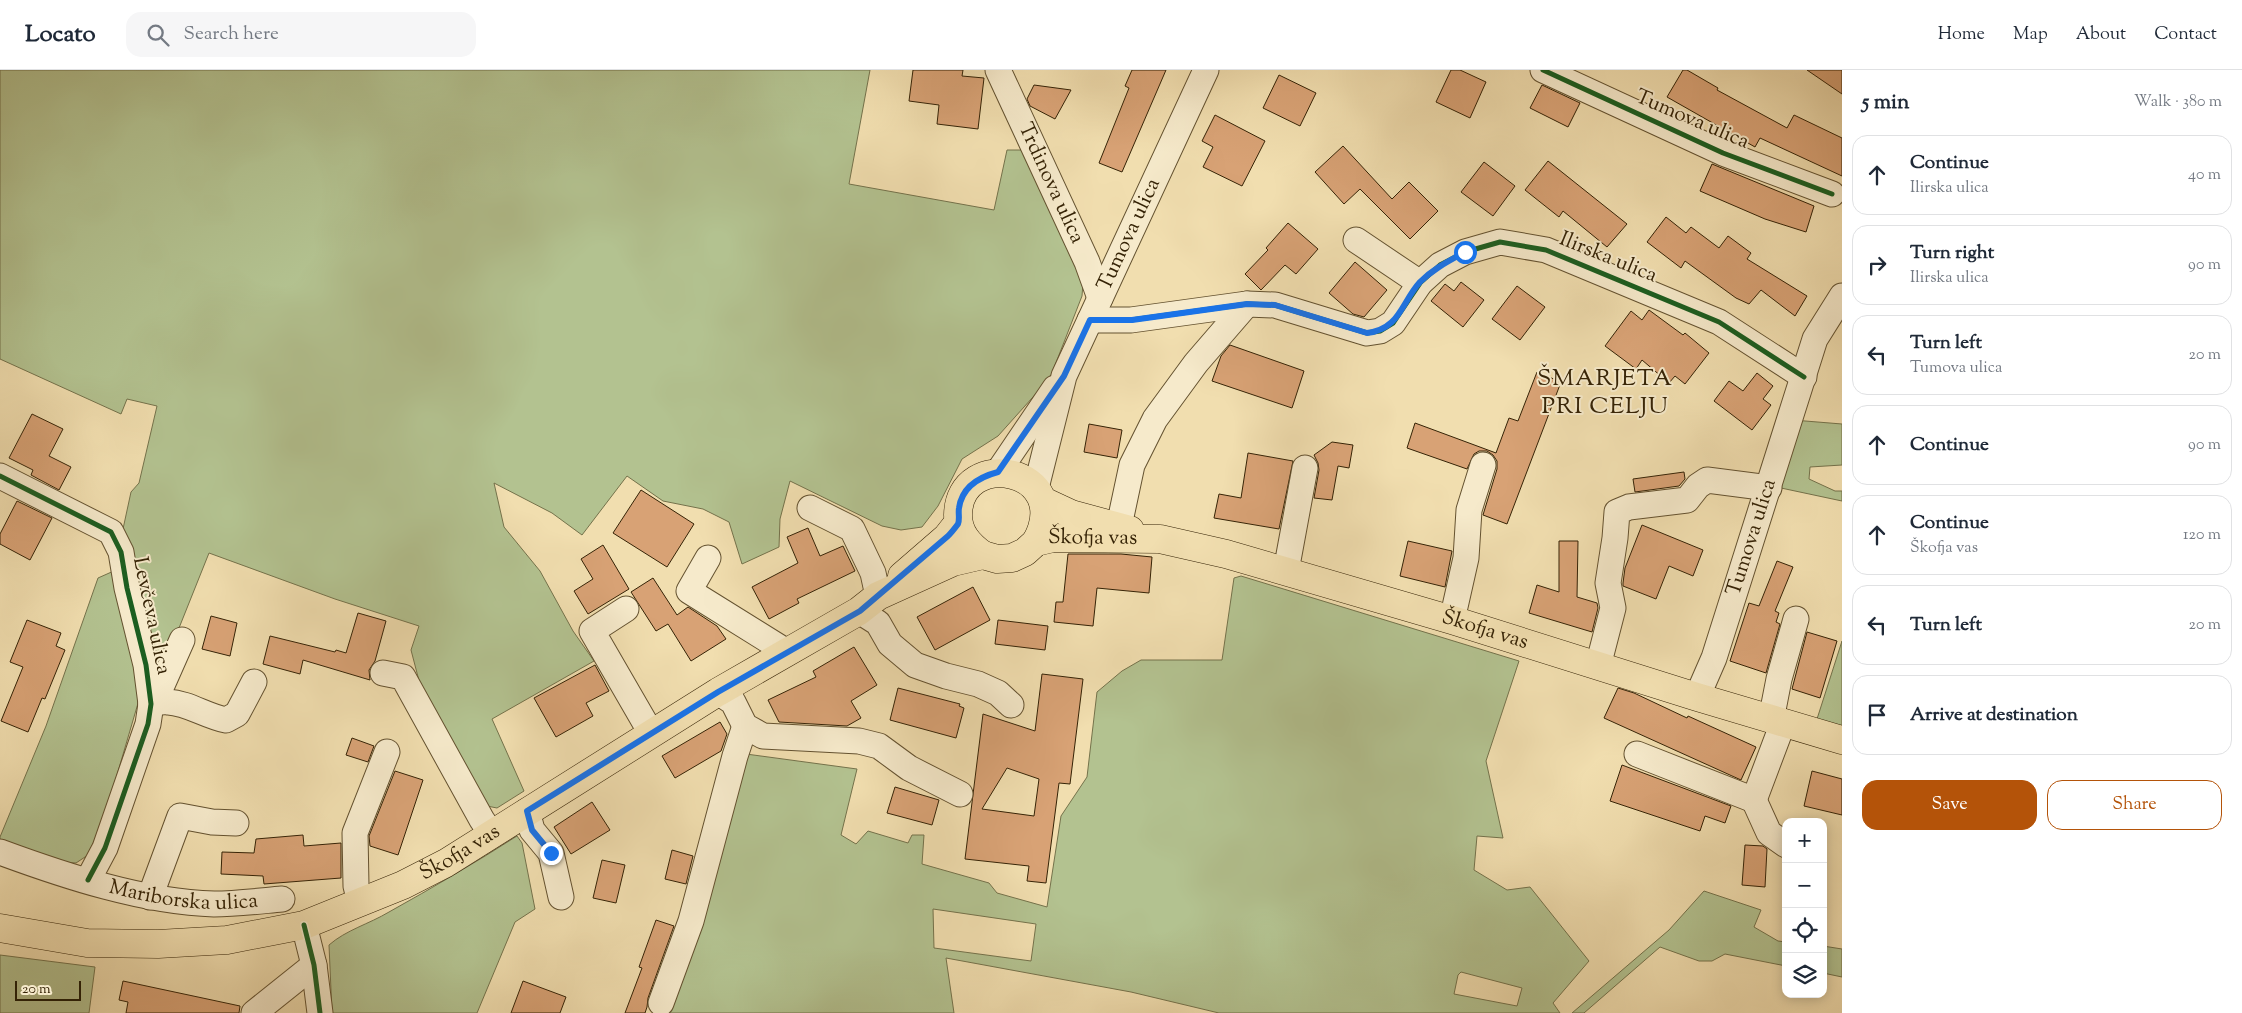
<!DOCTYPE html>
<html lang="en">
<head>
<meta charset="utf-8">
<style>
  body { margin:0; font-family:"Sorts Mill Goudy",serif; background:#f6f6f7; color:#1f2937 }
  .controls { position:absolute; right:15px; bottom:15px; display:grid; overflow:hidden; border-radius:10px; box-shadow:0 2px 12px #0003 }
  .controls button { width:45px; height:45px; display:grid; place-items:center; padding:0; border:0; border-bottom:1px solid #e0e1e3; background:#fff; color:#1f2937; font:25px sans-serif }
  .scale { position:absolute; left:15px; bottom:12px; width:66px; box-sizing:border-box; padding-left:5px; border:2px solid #352306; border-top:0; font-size:14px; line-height:18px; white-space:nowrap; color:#352306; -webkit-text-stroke:4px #f6eacb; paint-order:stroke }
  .stop { position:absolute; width:15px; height:15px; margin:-11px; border:4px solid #1a73e8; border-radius:50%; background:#fff }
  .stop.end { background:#1a73e8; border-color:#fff; box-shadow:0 1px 5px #0008 }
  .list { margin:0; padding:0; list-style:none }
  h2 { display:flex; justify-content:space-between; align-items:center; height:65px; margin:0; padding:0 20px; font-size:21px }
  h2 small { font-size:16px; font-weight:400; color:#747a83 }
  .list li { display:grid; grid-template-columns:32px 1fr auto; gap:15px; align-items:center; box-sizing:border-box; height:80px; margin:0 10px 10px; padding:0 10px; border:1px solid #e0e1e3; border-radius:15px }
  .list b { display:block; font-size:19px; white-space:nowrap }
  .list p { margin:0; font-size:16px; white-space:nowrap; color:#747a83 }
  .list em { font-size:16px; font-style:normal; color:#747a83 }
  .actions { display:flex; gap:10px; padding:15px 20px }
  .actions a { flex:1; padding:11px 0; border:1px solid #b45309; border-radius:15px; text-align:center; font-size:18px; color:#b45309 }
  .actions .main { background:#b45309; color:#fff }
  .icon { flex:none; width:28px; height:28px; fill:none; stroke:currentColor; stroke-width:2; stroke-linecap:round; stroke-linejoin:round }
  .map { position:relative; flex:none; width:1842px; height:943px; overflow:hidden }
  header { display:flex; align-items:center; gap:30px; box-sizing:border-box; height:70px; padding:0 25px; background:#fff; border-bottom:1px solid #e0e1e3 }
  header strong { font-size:24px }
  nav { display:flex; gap:28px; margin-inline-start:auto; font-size:18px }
  .search { width:350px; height:45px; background:#f6f6f7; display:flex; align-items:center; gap:12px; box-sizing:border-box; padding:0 18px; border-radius:15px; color:#747a83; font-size:19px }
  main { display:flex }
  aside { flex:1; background:#fff }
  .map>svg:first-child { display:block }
  .green { fill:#b3c290; stroke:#74724b; fill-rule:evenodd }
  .building { fill:#d8a275; stroke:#352306; fill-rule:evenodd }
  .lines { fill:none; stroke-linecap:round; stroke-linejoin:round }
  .minor-casing { stroke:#645230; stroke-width:27 }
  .major-casing { stroke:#352306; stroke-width:29 }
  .minor { stroke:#f6eacb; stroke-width:25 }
  .major { stroke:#f1deaf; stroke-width:28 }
  .cycleway-casing { stroke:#f6eacb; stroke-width:8 }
  .cycleway { stroke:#1b5e20; stroke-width:5 }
  .route { stroke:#1a73e8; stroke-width:6 }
  .labels { text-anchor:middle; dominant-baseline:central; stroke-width:4; stroke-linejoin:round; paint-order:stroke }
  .street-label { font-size:21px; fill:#352306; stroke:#f6eacb }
  .quarter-label { font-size:24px; letter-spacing:1px; fill:#352306; stroke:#f6eacb }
</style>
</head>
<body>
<header>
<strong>Locato</strong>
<div class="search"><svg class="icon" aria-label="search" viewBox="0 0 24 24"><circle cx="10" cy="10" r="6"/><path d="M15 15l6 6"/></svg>Search here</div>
<nav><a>Home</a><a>Map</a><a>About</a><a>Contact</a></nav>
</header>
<main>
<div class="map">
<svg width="1842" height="943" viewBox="0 0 1842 943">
  <rect width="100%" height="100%" fill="#f1deaf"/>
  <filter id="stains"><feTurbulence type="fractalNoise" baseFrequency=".004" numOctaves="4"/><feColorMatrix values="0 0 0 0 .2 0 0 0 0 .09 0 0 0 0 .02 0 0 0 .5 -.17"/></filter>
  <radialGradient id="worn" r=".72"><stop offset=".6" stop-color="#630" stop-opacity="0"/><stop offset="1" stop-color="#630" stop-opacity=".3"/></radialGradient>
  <g class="green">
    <polygon points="0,0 870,0 849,114 994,140 1007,80 1026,80 1083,213 1082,226 1050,308 998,366 962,389 938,436 922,457 901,460 882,456 790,411 780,449 779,477 742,494 729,452 703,439 663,431 627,406 582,465 552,443 494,413 504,457 540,501 573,561 594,591 492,649 524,721 497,738 482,735 423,626 411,580 419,556 335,529 209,483 163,598 153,599 123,459 131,422 139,413 157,336 127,329 121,344 0,289"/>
    <polygon points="1793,350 1842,354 1842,395 1810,397 1809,409 1835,421 1842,421 1842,431 1781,418 1784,379"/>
    <polygon points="116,500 141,623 105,746 88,785 76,793 56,792 0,772 0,767 46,656 98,508"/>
    <path d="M1241,506L1519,591L1486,691L1503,768L1477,766L1474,800L1507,820L1530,817L1589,891L1553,933L1560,943H1219L1131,922L946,888L954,943H669L683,907L746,684L857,699L841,765L856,774L868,761L908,773L912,765H924L922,794L989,813L997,823L1047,837L1061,746L1087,707L1097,622L1122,601L1141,590H1222L1234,508ZM933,839L1036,854L1031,891L934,878ZM1461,902L1522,918L1517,936L1454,924L1458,905Z"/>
    <polygon points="1842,571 1842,656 1817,649"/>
    <path d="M517,766L522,773L535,839L515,852L477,943H332L329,875C346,860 369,854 389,842C432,818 475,793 517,766Z"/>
    <polygon points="1704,821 1761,840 1754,857 1778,871 1786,872 1786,896 1725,884 1712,891 1699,891 1660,877 1584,943 1572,943 1669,860"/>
    <polygon points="1823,876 1842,879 1842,907 1823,903"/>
    <polygon points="0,885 95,897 89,943 0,943"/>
  </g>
  <g class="building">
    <polygon points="913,0 963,0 962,6 984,8 978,59 937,54 939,35 909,31"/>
    <polygon points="1132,0 1166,0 1122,102 1099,93 1129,18 1125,16"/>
    <polygon points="1451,0 1460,0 1486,12 1470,48 1436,32"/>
    <polygon points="1683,0 1687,0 1718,18 1717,20 1787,58 1794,45 1842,68 1842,106 1760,68 1755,77 1667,27"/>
    <polygon points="1807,0 1842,0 1842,24"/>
    <polygon points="1279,5 1316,23 1300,56 1263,38"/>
    <polygon points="1034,15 1071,20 1055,49 1030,36 1027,29"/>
    <polygon points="1542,15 1580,33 1568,57 1530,38"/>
    <polygon points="1215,45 1265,71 1242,116 1203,97 1213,77 1202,71"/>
    <polygon points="1343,76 1392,129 1409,112 1438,141 1410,169 1360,119 1344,134 1315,102"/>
    <polygon points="1548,91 1627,154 1607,177 1563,141 1559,147 1525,120"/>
    <polygon points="1484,92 1515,116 1493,146 1461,122"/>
    <polygon points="1712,94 1814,136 1806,162 1765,149 1700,121"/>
    <polygon points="1666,147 1686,163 1691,157 1719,178 1728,166 1751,183 1747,189 1807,226 1795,246 1761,220 1749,234 1736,228 1685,191 1681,198 1647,172"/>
    <polygon points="1288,153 1318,179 1296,204 1285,195 1261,220 1245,204 1268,180 1266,178"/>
    <polygon points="1355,192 1387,220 1364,247 1353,244 1329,223"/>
    <polygon points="1461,212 1484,230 1463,257 1431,231 1445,214 1454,221"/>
    <polygon points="1517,216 1545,237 1520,270 1492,249"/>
    <polygon points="1649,240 1683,265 1685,263 1709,283 1685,314 1675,306 1669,313 1642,290 1636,299 1605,276 1631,241 1642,250"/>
    <polygon points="1230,275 1304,301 1292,338 1212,311 1221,286"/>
    <polygon points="1537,302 1561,312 1507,454 1483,445 1497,399 1497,391 1493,385 1487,381 1479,381 1474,384 1467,399 1407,378 1415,353 1496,383 1509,348 1518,351"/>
    <polygon points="1757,303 1773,316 1763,329 1771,335 1752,360 1714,331 1729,311 1743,321"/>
    <polygon points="32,344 63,359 49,386 71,397 59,420 31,405 33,400 9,388"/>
    <polygon points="1089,354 1122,360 1117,388 1084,382"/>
    <polygon points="1332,372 1353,375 1349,398 1338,396 1332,430 1314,428 1319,400 1318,393 1314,385"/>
    <polygon points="1248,383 1293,391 1279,459 1214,448 1219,424 1241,428"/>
    <polygon points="1684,402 1685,409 1679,416 1635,422 1633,409"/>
    <polygon points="641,420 694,454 667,497 613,463"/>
    <polygon points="17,431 52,448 30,490 0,474 0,464"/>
    <polygon points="1642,455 1703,480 1693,506 1669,496 1656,529 1623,516 1623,513 1625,498"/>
    <polygon points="808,458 820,486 843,476 855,501 797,529 799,533 769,549 752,517 798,493 787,467"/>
    <polygon points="1408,471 1452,481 1445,517 1400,506"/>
    <polygon points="1559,471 1578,471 1577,527 1597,533 1598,538 1592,562 1529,543 1537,515 1559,522"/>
    <polygon points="603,475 629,519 588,544 574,521 593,509 581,489"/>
    <polygon points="1068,484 1121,484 1152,487 1149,523 1097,518 1093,556 1054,552 1056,532 1063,532"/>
    <polygon points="1777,491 1793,497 1775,541 1779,543 1776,552 1780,554 1766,603 1730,591 1749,533 1759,536"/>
    <polygon points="653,508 677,545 688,537 717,556 726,569 691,591 668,554 656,561 631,522"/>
    <polygon points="973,517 990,550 935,580 917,547"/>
    <polygon points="358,543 386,551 375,591 369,600 370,610 303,590 300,604 263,594 270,566 335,582 336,580 346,583"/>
    <polygon points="211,546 237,553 230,586 202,579"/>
    <polygon points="27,550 61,563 56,576 65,580 45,629 42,628 28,662 1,651 23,597 10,592"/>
    <polygon points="998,550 1048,556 1045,580 995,574"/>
    <polygon points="1807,562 1837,571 1820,628 1792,619"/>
    <polygon points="854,577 877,615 851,631 861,648 847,656 779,652 768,630 816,607 813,601"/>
    <polygon points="595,595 609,621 586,633 593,646 556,667 534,628"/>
    <path d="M1042,604L1083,609L1070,714L1059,713L1046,813L1027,811L1029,796L965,789L983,644L1035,661ZM1007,698L1039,709L1034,746L982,739Z"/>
    <polygon points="898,618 960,634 959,636 964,638 956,668 890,650"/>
    <polygon points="1618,618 1634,623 1687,648 1688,646 1756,677 1741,710 1604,648"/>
    <polygon points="720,652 727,664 721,681 675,708 662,686"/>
    <polygon points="352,668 374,676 368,692 346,685"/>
    <polygon points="1622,695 1731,736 1725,753 1705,746 1700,761 1610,731"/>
    <polygon points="395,701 423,710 398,785 370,776 369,766"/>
    <polygon points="1812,701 1842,709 1842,745 1804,736"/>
    <polygon points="895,717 939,730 932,755 887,743"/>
    <polygon points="592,732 610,760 571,784 554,757"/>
    <polygon points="303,765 304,776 341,773 341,808 264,814 263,806 221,804 222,782 254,783 256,769"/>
    <polygon points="1745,775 1763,776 1767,779 1765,817 1742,815"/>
    <polygon points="672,780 693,786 686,814 665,809"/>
    <polygon points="602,790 625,795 616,833 593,828"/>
    <polygon points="656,850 674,856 648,928 647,937 645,943 625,943 642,898 639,897"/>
    <polygon points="123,911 240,936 239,943 126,943 128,932 119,930"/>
    <polygon points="523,911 566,927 560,943 511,943"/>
  </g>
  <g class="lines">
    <g class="minor-casing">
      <g id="minor">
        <path id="s1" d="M998,0L1087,192L1100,228"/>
        <polyline points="1543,0 1723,83 1832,124"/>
        <polyline points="1356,170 1420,213"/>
        <polyline points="1090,250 1131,250 1247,234 1275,235 1367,263 1380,261 1393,253 1420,213 1440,195 1465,182 1500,172 1546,180 1719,252 1804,307"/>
        <polyline points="998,402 1055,318"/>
        <polyline points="0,406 111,462 121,482 127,518 146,595 151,634 148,654 105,778 88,810"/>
        <path id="s2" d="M1036,418L1064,306L1206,0"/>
        <polyline points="810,438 852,459 873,503 878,526"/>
        <polyline points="1119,456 1132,395 1155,349 1196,293 1247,234"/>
        <polyline points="708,488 689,521 787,582"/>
        <polyline points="1286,501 1305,398"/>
        <polyline points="626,539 592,561 651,663"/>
        <polyline points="859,541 878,553 890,574 915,595 946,606 978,614 998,623 1011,635"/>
        <polyline points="1452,550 1466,488 1469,440 1483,395"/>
        <polyline points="1598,596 1613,538 1608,513 1615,468 1617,442 1629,437 1687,430 1698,416 1707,410 1769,418"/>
        <polyline points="383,603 403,607 482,750 492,764"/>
        <polyline points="718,622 733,632 745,656 763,666 859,671 879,676 909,698 960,724"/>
        <path id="s3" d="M1697,627L1714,588L1815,269L1842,226"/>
        <path d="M151,634C156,633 163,631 168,632C188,633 206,646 226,650L237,644L254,612"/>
        <polyline points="151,634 159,622 182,570"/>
        <polyline points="1771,650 1779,609 1796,549"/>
        <polyline points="1637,684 1754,730 1783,653"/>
        <polyline points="1754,730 1769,763 1786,775"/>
        <polyline points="527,741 532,760 551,783 561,827"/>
        <path id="s4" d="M0,782C65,806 144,832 214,834C236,834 260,831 282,829"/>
        <polyline points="150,827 180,746 212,752 236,753"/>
        <polyline points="360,832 356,816 355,763 387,682"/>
        <polyline points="304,855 314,895 320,943"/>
        <polyline points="661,933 691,851 735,686 745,656"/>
        <polyline points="254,943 314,895"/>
      </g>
    </g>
    <g class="major-casing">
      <g id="major">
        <polyline points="1043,431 1071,444 1130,460"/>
        <path d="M983,485C969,475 958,463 958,445C959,376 1076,398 1036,472"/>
        <polyline points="902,506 947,467 958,453"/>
        <path id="s5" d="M0,858L87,873L158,874L227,870L304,855L403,815L446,793L718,622L859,541L878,526L953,492L983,485L997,489L1012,488L1025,482L1036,472L1053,468L1160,469L1226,484L1452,550L1697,627L1842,670"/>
      </g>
    </g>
    <use href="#minor" class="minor"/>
    <use href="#major" class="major"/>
    <g class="cycleway-casing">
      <g id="cycleway">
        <polyline points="1543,0 1723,83 1832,124"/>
        <polyline points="1090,250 1131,250 1247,234 1275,235 1367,263 1380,261 1393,253 1420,213 1440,195 1465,182 1500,172 1546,180 1719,252 1804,307"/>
        <polyline points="0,406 111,462 121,482 127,518 146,595 151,634 148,654 105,778 88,810"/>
        <polyline points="304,855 314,895 320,943"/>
      </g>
    </g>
    <use href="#cycleway" class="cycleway"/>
  </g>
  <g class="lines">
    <path class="route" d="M551,783L532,760L527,741L718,622L860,541L948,466C951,463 955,458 958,454C960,449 958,443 959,438C962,417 979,407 998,402L1064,306L1090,250H1132L1247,234L1275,235L1367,263C1400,259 1401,233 1420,212C1433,199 1449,191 1465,182"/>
  </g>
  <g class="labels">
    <g class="street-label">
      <text transform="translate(1692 50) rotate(23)">Tumova ulica</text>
      <text stroke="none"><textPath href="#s1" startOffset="125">Trdinova ulica</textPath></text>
      <text stroke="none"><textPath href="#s2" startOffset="271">Tumova ulica</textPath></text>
      <text transform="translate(1608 188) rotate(22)">Ilirska ulica</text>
      <text stroke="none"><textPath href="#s3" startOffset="169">Tumova ulica</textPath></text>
      <text stroke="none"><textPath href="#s5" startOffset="1199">Škofja vas</textPath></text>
      <text transform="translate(151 546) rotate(78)">Levčeva ulica</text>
      <text stroke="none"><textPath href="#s5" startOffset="1604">Škofja vas</textPath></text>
      <text stroke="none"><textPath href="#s5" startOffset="479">Škofja vas</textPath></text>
      <text stroke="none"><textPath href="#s4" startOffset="190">Mariborska ulica</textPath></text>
    </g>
    <g class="quarter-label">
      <text x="1605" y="309">ŠMARJETA<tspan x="1605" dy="28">PRI CELJU</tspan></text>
    </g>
  </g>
  <rect width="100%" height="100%" filter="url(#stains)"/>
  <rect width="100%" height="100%" fill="url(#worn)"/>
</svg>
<div class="controls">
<button>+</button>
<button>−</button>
<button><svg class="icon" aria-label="locate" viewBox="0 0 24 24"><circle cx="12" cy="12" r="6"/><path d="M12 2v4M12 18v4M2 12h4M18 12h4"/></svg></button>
<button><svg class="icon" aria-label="layers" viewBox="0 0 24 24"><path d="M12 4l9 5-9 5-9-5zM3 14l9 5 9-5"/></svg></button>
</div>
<div class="scale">20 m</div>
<div class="stop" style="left:1465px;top:182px"></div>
<div class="stop end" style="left:551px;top:783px"></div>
</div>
<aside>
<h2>5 min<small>Walk · 380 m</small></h2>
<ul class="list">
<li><svg class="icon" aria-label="ahead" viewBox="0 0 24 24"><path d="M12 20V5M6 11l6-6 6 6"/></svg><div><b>Continue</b><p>Ilirska ulica</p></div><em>40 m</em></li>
<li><svg class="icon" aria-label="right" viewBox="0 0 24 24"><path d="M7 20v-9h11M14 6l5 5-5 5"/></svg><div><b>Turn right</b><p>Ilirska ulica</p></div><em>90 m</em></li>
<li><svg class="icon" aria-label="left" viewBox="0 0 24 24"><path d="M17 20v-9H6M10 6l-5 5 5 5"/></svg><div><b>Turn left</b><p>Tumova ulica</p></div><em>20 m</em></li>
<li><svg class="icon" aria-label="ahead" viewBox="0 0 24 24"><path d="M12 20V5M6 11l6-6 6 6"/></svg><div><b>Continue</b></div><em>90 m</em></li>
<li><svg class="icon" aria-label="ahead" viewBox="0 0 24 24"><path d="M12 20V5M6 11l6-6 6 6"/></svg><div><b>Continue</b><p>Škofja vas</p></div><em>120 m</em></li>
<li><svg class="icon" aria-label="left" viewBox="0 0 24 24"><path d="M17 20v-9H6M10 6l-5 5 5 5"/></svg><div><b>Turn left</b></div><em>20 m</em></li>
<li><svg class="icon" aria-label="arrive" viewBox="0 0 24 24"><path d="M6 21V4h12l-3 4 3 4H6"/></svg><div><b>Arrive at destination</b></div></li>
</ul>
<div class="actions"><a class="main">Save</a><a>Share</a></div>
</aside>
</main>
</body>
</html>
